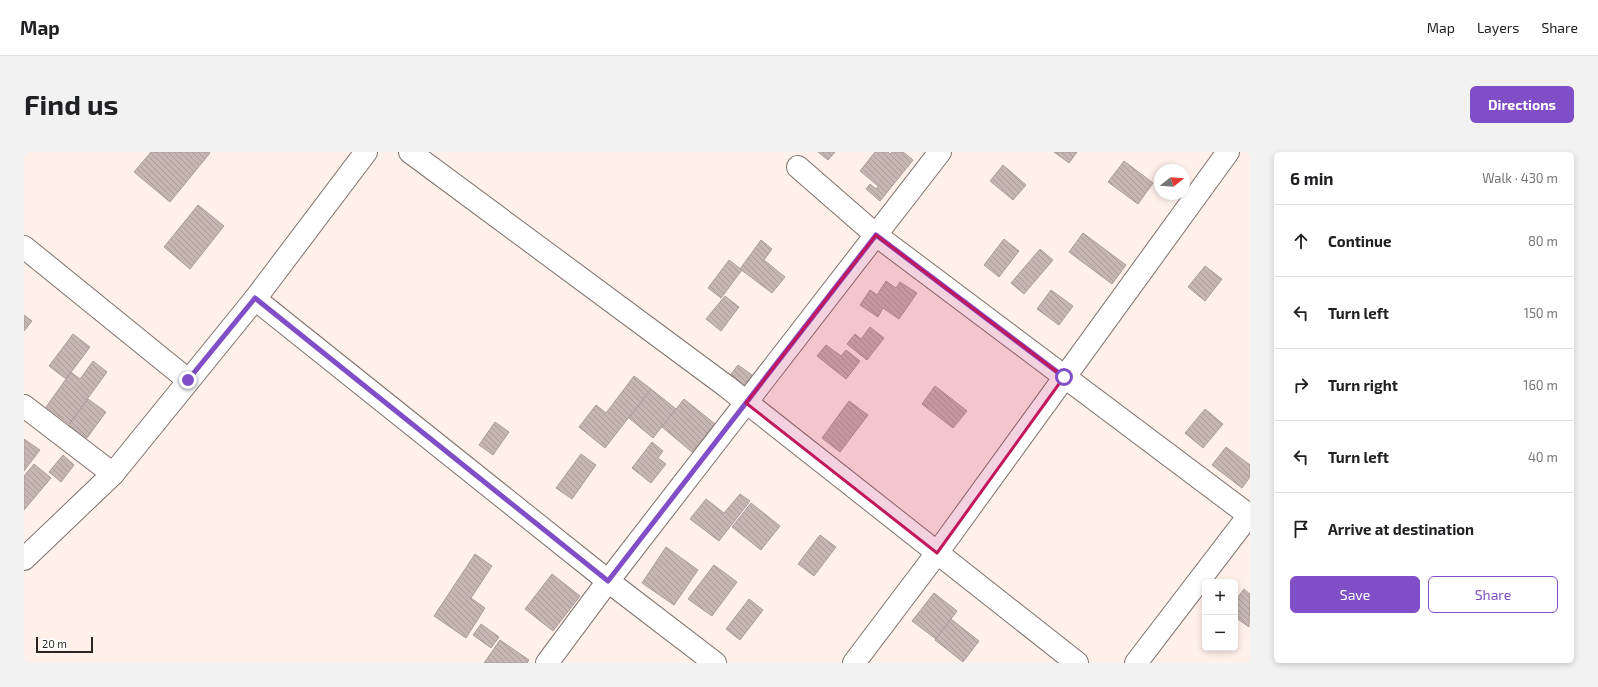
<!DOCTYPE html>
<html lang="en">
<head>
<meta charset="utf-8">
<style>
  body { margin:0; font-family:"Exo 2",sans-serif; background:#f2f2f2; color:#202124 }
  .controls { position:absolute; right:12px; bottom:12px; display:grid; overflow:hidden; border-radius:6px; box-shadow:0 2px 6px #0003 }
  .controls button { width:36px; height:36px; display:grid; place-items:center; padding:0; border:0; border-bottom:1px solid #e0e0e0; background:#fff; color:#202124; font:20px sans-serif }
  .compass { position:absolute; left:1130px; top:12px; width:36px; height:36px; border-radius:50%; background:#fff; box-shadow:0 2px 6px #0003; rotate:73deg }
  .scale { position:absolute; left:12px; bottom:10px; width:57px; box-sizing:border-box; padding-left:4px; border:2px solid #2a2523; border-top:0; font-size:11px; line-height:14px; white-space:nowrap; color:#2a2523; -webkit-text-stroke:3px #fff; paint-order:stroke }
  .stop { position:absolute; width:12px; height:12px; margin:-9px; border:3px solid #804ec6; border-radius:50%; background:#fff }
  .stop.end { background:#804ec6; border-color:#fff; box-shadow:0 1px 4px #0008 }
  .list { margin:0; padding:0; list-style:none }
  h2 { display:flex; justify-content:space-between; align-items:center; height:52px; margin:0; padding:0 16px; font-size:17px }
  h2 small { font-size:13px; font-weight:400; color:#757577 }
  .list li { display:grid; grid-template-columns:26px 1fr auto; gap:12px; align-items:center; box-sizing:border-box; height:72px; padding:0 16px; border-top:1px solid #e0e0e0 }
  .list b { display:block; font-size:15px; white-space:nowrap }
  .list em { font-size:13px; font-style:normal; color:#757577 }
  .actions { display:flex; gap:8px; padding:12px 16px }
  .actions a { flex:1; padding:9px 0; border:1px solid #804ec6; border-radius:6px; text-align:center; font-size:14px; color:#804ec6 }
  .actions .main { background:#804ec6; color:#fff }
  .icon { flex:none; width:22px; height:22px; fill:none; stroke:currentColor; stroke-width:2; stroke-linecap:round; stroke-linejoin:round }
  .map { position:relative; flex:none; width:1226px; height:511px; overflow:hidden; border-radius:6px }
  header { display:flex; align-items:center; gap:24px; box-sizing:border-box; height:56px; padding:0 20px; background:#fff; border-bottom:1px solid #e0e0e0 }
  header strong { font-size:19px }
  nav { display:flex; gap:22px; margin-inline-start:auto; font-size:14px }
  .intro { display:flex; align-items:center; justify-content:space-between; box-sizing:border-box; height:96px; padding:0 24px }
  h1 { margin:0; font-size:28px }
  .button { padding:10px 18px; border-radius:6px; background:#804ec6; color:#fff; font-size:14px; font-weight:700 }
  main { display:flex; gap:24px; padding:0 24px }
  aside { flex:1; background:#fff; border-radius:6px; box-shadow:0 2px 6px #0003 }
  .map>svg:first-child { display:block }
  .building { fill:url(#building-back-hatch); stroke:#ac9d9a }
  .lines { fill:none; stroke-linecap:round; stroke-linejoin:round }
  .minor-casing { stroke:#7e716c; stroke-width:24 }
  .minor { stroke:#fff; stroke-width:22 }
  .route { stroke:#804ec6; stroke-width:5 }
  .marked { fill:#c2185b; fill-opacity:0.2; stroke:#c2185b; stroke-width:3; stroke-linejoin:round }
</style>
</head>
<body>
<header>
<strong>Map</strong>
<nav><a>Map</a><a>Layers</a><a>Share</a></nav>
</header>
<div class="intro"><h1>Find us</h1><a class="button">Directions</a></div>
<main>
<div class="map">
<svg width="1226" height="511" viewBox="0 0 1226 511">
  <defs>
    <pattern id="building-back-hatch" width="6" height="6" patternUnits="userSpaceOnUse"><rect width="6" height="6" fill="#c5b6b2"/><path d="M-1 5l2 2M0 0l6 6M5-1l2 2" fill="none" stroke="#a99c99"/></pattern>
  </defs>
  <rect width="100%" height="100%" fill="#fff0ea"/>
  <g class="building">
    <polygon points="127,0 185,0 186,1 146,50 110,20"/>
    <polygon points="794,0 811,0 804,8"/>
    <polygon points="851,0 864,0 866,2 868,0 879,0 889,8 856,49 842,37 846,32 852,37 854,34 836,19"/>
    <polygon points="1030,0 1053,0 1045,11"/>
    <polygon points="1100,9 1129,31 1114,52 1084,30"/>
    <polygon points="979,13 1002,33 989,48 966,29"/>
    <polygon points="174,53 200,74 166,117 140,95"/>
    <polygon points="1059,81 1102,113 1088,132 1045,100"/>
    <polygon points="980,87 995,99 975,125 960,113"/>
    <polygon points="737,88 748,97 740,108 761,125 748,141 716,117"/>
    <polygon points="1016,97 1029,108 1000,142 987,131"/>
    <polygon points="705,108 718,118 697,146 684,136"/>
    <polygon points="1181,114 1198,127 1181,149 1164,135"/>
    <polygon points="862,129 872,136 876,130 893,141 875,167 859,156 854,165 836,153 846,138 853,143"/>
    <polygon points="1027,138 1049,154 1035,173 1013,157"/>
    <polygon points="701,144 715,155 697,179 682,167"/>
    <polygon points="0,163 8,169 0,179"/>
    <polygon points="846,175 860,186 843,208 823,192 831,182 837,187"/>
    <polygon points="49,182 66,195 42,227 25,214"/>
    <polygon points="802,193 817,204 822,198 836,209 822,227 793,204"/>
    <polygon points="69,209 83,220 45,272 22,255 47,220 56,227"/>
    <polygon points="714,213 728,223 714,240 701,230"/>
    <polygon points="610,224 627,237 581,296 555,275 572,253 582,261"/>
    <polygon points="911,234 943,259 929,276 898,252"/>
    <polygon points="627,237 652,257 629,286 605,266"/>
    <polygon points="64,247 82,260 63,286 45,273"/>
    <polygon points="660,247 691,272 668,300 638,275"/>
    <polygon points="825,249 844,263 816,300 798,286"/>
    <polygon points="1181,257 1199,272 1179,296 1161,281"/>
    <polygon points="471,270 485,280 469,303 455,293"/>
    <polygon points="0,287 16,298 0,319"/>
    <polygon points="628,290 639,299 634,306 642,312 627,331 608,316"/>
    <polygon points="1202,295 1226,313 1226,325 1218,336 1188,313"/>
    <polygon points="557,302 572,313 548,347 532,336"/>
    <polygon points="39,303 50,313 37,330 25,320"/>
    <polygon points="10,312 27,326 0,358 0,324"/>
    <polygon points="716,342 726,349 695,389 666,367 682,347 700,361"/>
    <polygon points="727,351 756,374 737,398 708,375"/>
    <polygon points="796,383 812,395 790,424 774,412"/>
    <polygon points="642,395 674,418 650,453 618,431"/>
    <polygon points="451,402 468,414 447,446 461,456 442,486 410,464"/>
    <polygon points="690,413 713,430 688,464 664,447"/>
    <polygon points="528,422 556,444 529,479 501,457"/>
    <polygon points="1220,437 1226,442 1225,475 1211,465 1211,449"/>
    <polygon points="910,441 933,459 912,487 888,469"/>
    <polygon points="725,447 739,458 716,488 702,477"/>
    <polygon points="927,467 955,489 939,510 911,488"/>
    <polygon points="457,472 475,485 467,496 449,483"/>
    <polygon points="476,488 505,508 503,511 460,511"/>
  </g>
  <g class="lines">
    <g class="minor-casing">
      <g id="minor">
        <polyline points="386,0 702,234 1053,511"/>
        <polyline points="774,15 852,83 1226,364"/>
        <polyline points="0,95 164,228"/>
        <polyline points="231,147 584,429 691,511"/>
        <polyline points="0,254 89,322"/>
        <polyline points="0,407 89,322 231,147 342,0"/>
        <polyline points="523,511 584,429 916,0"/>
        <polyline points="830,511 913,401 1204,0"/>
        <polyline points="1112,511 1226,362"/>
      </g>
    </g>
    <use href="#minor" class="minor"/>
  </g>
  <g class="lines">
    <polyline class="route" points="164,228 231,146 584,429 852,83 1040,225"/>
  </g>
  <path class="marked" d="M852,83L1040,225L913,401L722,251Z"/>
</svg>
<div class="controls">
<button>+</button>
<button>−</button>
</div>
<svg class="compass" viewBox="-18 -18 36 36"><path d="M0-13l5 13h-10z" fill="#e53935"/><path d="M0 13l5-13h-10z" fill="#757577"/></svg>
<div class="scale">20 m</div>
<div class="stop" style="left:1040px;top:225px"></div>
<div class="stop end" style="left:164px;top:228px"></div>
</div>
<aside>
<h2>6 min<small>Walk · 430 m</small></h2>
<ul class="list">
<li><svg class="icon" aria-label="ahead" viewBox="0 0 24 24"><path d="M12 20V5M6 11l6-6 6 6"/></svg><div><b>Continue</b></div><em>80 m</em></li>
<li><svg class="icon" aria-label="left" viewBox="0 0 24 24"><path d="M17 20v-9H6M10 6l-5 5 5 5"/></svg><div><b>Turn left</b></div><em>150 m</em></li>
<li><svg class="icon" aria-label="right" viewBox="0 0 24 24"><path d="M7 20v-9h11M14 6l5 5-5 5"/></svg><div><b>Turn right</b></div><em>160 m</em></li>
<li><svg class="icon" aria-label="left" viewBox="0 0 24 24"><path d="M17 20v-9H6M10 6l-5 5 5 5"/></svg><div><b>Turn left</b></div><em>40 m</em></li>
<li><svg class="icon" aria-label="arrive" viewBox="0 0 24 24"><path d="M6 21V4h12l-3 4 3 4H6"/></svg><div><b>Arrive at destination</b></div></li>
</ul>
<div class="actions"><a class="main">Save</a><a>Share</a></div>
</aside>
</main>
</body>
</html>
